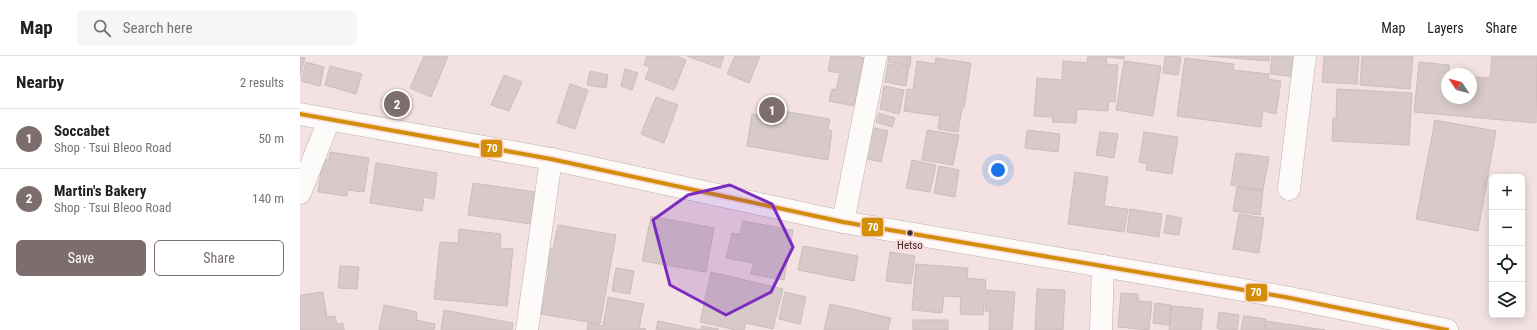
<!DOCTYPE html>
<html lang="en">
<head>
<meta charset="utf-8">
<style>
  body { margin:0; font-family:"Roboto Condensed",sans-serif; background:#f6f6f6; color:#202124 }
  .controls { position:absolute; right:12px; bottom:12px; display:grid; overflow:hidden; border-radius:6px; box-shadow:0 2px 10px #0003 }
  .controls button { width:36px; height:36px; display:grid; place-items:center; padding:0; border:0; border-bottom:1px solid #e0e0e0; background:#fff; color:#202124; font:20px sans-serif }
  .compass { position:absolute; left:1141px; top:12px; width:36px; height:36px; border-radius:50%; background:#fff; box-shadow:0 2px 10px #0003; rotate:305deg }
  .you { position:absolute; left:698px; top:114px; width:14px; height:14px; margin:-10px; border:3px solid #fff; border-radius:50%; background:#1a73e8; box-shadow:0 0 0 6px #1a73e833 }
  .badge { display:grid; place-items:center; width:26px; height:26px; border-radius:50%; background:#7d6d6d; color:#fff; font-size:13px; font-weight:700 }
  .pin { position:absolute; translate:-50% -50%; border:2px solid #fff; box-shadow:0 1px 4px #0006 }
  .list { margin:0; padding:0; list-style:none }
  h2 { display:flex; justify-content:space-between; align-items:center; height:52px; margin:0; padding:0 16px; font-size:17px }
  h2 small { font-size:13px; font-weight:400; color:#757577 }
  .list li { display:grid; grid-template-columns:26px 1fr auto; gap:12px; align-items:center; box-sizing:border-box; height:60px; padding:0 16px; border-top:1px solid #e0e0e0 }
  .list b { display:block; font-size:15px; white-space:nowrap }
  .list p { margin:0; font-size:13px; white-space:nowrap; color:#757577 }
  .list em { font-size:13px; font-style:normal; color:#757577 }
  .actions { display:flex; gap:8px; padding:12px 16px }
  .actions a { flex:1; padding:9px 0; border:1px solid #7d6d6d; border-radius:6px; text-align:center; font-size:14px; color:#7d6d6d }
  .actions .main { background:#7d6d6d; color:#fff }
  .icon { flex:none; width:22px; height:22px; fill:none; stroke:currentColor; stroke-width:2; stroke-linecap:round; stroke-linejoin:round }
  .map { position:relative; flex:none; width:1237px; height:274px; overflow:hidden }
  header { display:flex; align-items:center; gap:24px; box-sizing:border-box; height:56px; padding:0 20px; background:#fff; border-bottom:1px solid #e0e0e0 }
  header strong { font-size:19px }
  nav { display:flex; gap:22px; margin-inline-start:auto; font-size:14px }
  .search { width:280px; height:36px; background:#f6f6f6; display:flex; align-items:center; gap:10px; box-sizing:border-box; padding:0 14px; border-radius:6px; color:#757577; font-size:15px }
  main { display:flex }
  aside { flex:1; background:#fff }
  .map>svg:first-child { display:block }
  .building { fill:#d8cac9; stroke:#ccbebd }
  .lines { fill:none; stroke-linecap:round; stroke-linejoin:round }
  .minor-casing { stroke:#beafaf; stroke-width:23 }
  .minor { stroke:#fdfbfa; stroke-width:22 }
  .bus-1-casing { stroke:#fadbda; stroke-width:7 }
  .bus-1 { stroke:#d28e09; stroke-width:4 }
  .marked { fill:#7b2cbf; fill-opacity:0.2; stroke:#7b2cbf; stroke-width:3; stroke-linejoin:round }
  .bus-dot { fill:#3d2e2e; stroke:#fadbda; stroke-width:1.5 }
  .labels { text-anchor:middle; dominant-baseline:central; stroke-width:4; stroke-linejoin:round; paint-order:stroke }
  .bus-label { font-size:11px; fill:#3d2e2e; stroke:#fadbda }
  .line-badge { stroke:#fadbda; stroke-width:1.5 }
  .badge-label { font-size:11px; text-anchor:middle; font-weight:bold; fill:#fff }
</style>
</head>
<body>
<header>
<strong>Map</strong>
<div class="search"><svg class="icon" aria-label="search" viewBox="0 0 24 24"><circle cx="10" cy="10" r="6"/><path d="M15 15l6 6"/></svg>Search here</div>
<nav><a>Map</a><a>Layers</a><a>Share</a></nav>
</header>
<main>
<aside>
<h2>Nearby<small>2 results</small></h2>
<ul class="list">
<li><span class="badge">1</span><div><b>Soccabet</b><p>Shop · Tsui Bleoo Road</p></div><em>50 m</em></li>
<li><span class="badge">2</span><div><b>Martin's Bakery</b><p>Shop · Tsui Bleoo Road</p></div><em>140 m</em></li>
</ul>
<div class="actions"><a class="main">Save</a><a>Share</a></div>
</aside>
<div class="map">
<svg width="1237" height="274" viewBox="0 0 1237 274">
  <rect width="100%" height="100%" fill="#f3e2e1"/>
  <g class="building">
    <polygon points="124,0 148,0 131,41 110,32"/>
    <polygon points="347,0 376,0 386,4 374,34 345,23 350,11 344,9"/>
    <polygon points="387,0 424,0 420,12"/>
    <polygon points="435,0 460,0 449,27 427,18"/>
    <polygon points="531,0 554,0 564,2 554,50 529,45 532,33 536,34 540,17 528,15"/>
    <polygon points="589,0 611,0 610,10 588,6"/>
    <polygon points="788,0 807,0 806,8 818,9 815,46 809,45 808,55 777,53 776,67 752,66 753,61 734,60 737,22 762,24 763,5 787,7"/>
    <polygon points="807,0 824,0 824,3 807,1"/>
    <polygon points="865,0 881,1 878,19 863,17"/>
    <polygon points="909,0 969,0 969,5"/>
    <polygon points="972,0 1000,0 997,21 970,18"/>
    <polygon points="1024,0 1059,0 1057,28 1022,26"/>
    <polygon points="1062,0 1113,0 1110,33 1060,29"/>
    <polygon points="1192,0 1237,0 1236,67 1114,56 1119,6 1149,9 1149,18 1147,18 1147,42 1171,42 1171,21 1190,22"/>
    <polygon points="0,1 5,2 0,20"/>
    <polygon points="636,2 671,7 664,52 662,52 658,76 638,73 640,60 604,55 607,33 613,34 617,5 635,8"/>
    <polygon points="885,2 934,8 933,14 969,18 968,23 981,25 976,58 963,55 961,71 877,60"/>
    <polygon points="824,5 861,10 853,60 816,54"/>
    <polygon points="6,6 24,11 20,30 1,25"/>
    <polygon points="588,8 609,11 606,30 585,26"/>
    <polygon points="30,10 62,18 56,38 25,29"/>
    <polygon points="325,13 338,17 332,34 321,30"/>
    <polygon points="290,15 308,19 306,32 287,29"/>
    <polygon points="204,19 222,26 209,55 191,49"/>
    <polygon points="270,28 288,34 275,73 257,67"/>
    <polygon points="584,30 604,34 599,58 580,53"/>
    <polygon points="1037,33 1112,37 1109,89 1032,85 1033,62 1036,62"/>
    <polygon points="356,41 378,49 364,87 341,78"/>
    <polygon points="465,52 530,63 528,74 532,75 528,104 447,90 452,58 463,60"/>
    <polygon points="579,57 595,62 592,71 576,66"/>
    <polygon points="1135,64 1196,75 1178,175 1116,163"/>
    <polygon points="569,71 588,75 581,106 562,102"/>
    <polygon points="627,74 659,79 653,109 622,104"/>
    <polygon points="727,74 760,78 758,96 725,92"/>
    <polygon points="800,76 818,78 814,102 796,99"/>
    <polygon points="844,76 878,81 872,118 846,114 847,108 839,106"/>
    <polygon points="30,96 69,102 64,136 48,134 47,140 18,136 23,103 29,104"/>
    <polygon points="936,97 969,101 963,134 931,129"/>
    <polygon points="612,104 636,109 630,136 606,132"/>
    <polygon points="76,107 137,117 134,143 124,141 122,155 70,147"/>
    <polygon points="639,110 659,114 655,141 634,137"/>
    <polygon points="775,116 808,121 804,150 828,153 824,176 768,168"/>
    <polygon points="173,127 236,136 231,168 168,159"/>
    <polygon points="937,131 963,135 960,159 933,155"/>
    <polygon points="830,153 862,158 859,181 827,176"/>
    <polygon points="939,158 964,162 959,197 933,193"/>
    <polygon points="867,159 882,162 879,179 864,177"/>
    <polygon points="351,160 414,172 406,216 342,205"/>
    <polygon points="443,165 493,174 484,224 451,218 453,207 426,202 432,177 440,178"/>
    <polygon points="258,169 316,179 300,268 241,258 249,214 244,213 248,192 253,193"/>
    <polygon points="159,173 201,178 200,192 213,193 207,250 134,243 140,186 158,187"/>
    <polygon points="503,190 558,200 554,225 498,214"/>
    <polygon points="590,196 615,200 611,228 586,225"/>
    <polygon points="616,208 668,212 667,222 686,224 683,259 660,258 661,241 644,240 642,257 612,254"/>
    <polygon points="40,210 59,211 57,233 38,232"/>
    <polygon points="316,212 334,215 330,238 312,235"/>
    <polygon points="411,216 483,233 473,273 446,267 444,274 436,274 400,266"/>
    <polygon points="737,233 765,234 763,274 735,274"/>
    <polygon points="687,234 715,236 712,274 689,274 690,255 685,255"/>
    <polygon points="23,236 27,261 35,260 37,268 43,267 44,274 0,274 0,239"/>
    <polygon points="485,236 506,241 500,268 479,263"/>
    <polygon points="821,237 838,238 838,245 852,246 849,274 818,271"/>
    <polygon points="308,241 344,248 339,272 346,273 345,274 287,274 288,267 303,270"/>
    <polygon points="855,247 871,249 869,269 853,267"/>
    <polygon points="530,248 591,262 588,274 524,274"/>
    <polygon points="84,249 117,256 116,264 135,268 134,274 79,274"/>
    <polygon points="872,250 903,253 901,274 869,274"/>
    <polygon points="144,254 213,267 212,274 141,274"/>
    <polygon points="919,256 939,259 937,274 921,274 921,273 917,272"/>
    <polygon points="944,260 966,263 964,274 941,274"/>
    <rect x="613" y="264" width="35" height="10"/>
    <polygon points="358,265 401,274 402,270 418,273 418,274 356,274"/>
    <polygon points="966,265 1025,274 965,274"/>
  </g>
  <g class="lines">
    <g class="minor-casing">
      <g id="minor">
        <polyline points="0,58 251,103 543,166 985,241 1147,274"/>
        <polyline points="989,133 1005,0"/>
        <polyline points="0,137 29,64"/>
        <polyline points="543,166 576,0"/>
        <polyline points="227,274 251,103"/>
        <polyline points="801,274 803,210"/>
      </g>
    </g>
    <use href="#minor" class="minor"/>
    <g class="bus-1-casing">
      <polyline id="bus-1" points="0,58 251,103 543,166 985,241 1147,274"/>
    </g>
    <use href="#bus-1" class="bus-1"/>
  </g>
  <path class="marked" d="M430,129L472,148L493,191L471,236L426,259L370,229L353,164L388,139Z"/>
  <circle class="bus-dot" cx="610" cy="177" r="3.5"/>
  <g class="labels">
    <g class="bus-label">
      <text x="610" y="189">Hetso</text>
    </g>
  </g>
  <g class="line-badge">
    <rect x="180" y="83" width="23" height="19" rx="4" fill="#d28e09"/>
    <rect x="561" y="161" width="23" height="20" rx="4" fill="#d28e09"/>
    <rect x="945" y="227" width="23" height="19" rx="4" fill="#d28e09"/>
  </g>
  <g class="badge-label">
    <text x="192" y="96">70</text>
    <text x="573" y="175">70</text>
    <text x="956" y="240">70</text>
  </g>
</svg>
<div class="controls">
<button>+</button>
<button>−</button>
<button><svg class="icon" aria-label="locate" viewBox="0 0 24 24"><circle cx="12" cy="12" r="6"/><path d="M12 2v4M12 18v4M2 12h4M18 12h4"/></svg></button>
<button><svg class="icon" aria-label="layers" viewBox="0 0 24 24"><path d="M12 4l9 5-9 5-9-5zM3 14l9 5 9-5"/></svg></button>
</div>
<svg class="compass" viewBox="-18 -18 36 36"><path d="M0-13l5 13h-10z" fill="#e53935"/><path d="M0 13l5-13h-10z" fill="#757577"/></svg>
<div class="you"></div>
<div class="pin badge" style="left:472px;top:54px">1</div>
<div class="pin badge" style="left:97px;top:48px">2</div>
</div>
</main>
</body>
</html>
